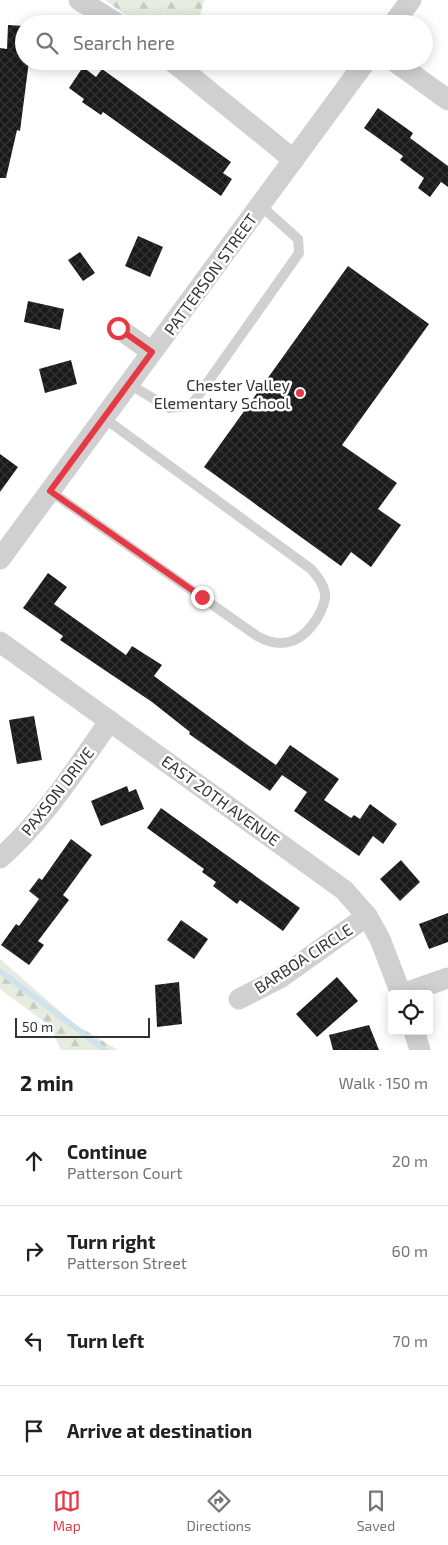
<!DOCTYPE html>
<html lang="en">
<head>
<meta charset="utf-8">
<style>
  body { margin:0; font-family:"Exo 2",sans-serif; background:#f6f6f6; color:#202124 }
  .controls { position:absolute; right:15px; bottom:15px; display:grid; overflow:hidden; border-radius:5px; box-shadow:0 2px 12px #0003 }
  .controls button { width:45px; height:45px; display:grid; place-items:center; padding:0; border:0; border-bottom:1px solid #e0e0e0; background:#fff; color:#202124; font:25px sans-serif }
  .scale { position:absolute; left:15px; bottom:12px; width:135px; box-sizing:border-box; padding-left:5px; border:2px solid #333; border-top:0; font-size:14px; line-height:18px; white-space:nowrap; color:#333; -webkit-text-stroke:4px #fff; paint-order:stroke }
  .stop { position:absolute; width:15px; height:15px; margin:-11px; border:4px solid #e63946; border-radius:50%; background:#fff }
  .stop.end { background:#e63946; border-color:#fff; box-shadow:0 1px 5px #0008 }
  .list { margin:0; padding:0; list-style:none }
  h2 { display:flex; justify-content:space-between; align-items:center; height:65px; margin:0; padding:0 20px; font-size:21px }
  h2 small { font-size:16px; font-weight:400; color:#757577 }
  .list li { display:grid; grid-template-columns:32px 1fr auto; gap:15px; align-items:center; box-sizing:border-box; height:90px; padding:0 20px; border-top:1px solid #e0e0e0 }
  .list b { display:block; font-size:19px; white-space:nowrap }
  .list p { margin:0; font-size:16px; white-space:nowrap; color:#757577 }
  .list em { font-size:16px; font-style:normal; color:#757577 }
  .icon { flex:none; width:28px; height:28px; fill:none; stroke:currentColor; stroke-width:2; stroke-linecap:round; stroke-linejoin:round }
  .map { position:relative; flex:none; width:448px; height:1050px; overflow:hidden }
  .search { position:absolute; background:#fff; box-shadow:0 2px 12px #0003; left:15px; right:15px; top:15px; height:55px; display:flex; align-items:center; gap:12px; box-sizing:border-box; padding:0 18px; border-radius:28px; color:#757577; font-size:19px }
  .sheet { height:425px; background:#fff }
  nav { display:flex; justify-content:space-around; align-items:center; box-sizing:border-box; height:70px; border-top:1px solid #e0e0e0; background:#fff; font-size:14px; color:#757577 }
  nav a { display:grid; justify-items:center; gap:2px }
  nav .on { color:#e63946 }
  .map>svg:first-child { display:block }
  .forest { fill:url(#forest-firs) }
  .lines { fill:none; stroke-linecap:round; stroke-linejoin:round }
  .stream { stroke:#cfe2ee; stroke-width:5.5 }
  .building { fill:url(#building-cross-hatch) }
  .lane { stroke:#d0d0d0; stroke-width:10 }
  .street { stroke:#d0d0d0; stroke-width:21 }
  .route { stroke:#e63946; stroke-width:6 }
  .poi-dot { fill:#e63946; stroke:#fff; stroke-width:2 }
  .labels { text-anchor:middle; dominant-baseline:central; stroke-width:5; stroke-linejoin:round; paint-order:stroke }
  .street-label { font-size:16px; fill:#333; stroke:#fff }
  .poi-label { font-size:16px; fill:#333; stroke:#fff; text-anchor:end }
</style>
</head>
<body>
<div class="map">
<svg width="448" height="1050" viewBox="0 0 448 1050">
  <defs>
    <pattern id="forest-firs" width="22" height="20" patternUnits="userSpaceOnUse" patternTransform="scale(1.25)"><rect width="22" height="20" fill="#e6ecdf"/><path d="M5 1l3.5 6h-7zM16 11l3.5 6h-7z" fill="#c6cbc0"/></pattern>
    <pattern id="building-cross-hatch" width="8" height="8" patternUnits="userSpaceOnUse" patternTransform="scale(1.25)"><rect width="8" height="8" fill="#1a1a1a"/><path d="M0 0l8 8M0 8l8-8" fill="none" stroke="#333"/></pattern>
  </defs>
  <rect width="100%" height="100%" fill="#fff"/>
  <g class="forest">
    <polygon points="105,0 204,0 198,24 138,24"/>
    <polygon points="0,959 76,1025 118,1050 61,1050 50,1026 0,989"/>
  </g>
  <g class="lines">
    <polyline class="stream" points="0,971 105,1050"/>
  </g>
  <g class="building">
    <polygon points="8,25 24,26 24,61 29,61 20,131 17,130 6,178 0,178 0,48 7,49"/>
    <polygon points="83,67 96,77 102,69 231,162 223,173 232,179 221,196 103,112 101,115 82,102 84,99 69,88"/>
    <polygon points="378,108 413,133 410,138 448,166 448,187 441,182 430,197 418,188 424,178 400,160 403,156 364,128"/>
    <polygon points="138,236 163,247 150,277 125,266"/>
    <polygon points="80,252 95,273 83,281 68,260"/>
    <polygon points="348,266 429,324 342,445 397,483 378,509 401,525 371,567 351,552 341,566 204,467"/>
    <polygon points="28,301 64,309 60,330 24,322"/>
    <polygon points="71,360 77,384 45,393 39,369"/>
    <polygon points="0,454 18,467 0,492"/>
    <polygon points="48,573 67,587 54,604 126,655 132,646 162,665 154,676 249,746 276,765 290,745 339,779 324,800 351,818 354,815 360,819 370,804 397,824 383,844 373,836 359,856 294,811 307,792 282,775 270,791 189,734 190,732 152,702 60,640 63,636 23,608"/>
    <polygon points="34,716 42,760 17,764 9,720"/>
    <polygon points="127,786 129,792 136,789 144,809 101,826 91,801"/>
    <polygon points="161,808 300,908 283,931 240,900 237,904 213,886 216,882 202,872 204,869 147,828"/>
    <polygon points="71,839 92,855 63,895 69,900 38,941 44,945 29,965 1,945 16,924 19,926 39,899 29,891 39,878 42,880"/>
    <polygon points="401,860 420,882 400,901 380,879"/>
    <polygon points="448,913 448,942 429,949 419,924"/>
    <polygon points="181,920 208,939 194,959 167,940"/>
    <polygon points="337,977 358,1001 317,1037 296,1014"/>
    <polygon points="179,982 182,1024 157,1027 155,985"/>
    <polygon points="369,1025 379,1050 333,1050 329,1035"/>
  </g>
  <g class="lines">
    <g class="lane">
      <polyline points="129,384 169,408 191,406 299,253 298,239 260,205"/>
      <path d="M50,491L257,636C284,651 304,641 319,615C322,609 326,601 325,593C323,583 317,576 311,569L104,418"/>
    </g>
    <g class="street">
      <polyline points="79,0 118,24"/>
      <polyline points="393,24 411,0"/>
      <polyline points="172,61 294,160"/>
      <polyline points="394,61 448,100"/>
      <polyline points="118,328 152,352"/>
      <polyline points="0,559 366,61"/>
      <polyline points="0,642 344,890 367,916 380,939 401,994"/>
      <path d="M0,858C44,820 76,768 110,721"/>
      <polyline points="402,994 448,978"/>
      <polyline points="239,999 280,978 367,916"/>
      <polyline points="414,1031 420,1050"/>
    </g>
  </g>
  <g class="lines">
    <polyline class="route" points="118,328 152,352 50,491 202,597"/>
  </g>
  <circle class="poi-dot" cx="300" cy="393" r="5"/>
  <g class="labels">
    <g class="street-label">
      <text transform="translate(210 274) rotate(-54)">PATTERSON STREET</text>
      <text transform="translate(57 791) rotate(-52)">PAXSON DRIVE</text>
      <text transform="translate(221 800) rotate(36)">EAST 20TH AVENUE</text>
      <text transform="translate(303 958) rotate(-33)">BARBOA CIRCLE</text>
    </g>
    <g class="poi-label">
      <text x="290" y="384">Chester Valley<tspan x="290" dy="18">Elementary School</tspan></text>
    </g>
  </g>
</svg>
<div class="controls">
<button><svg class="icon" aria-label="locate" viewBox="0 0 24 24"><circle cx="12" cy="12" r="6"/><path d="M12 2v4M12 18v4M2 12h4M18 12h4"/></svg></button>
</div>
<div class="scale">50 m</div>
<div class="stop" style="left:118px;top:328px"></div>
<div class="stop end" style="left:202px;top:597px"></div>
<div class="search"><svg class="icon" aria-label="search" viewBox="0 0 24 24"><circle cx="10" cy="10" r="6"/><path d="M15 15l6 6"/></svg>Search here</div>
</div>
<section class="sheet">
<h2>2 min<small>Walk · 150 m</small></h2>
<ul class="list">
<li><svg class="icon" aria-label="ahead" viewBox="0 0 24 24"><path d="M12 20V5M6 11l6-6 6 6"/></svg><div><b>Continue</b><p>Patterson Court</p></div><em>20 m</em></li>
<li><svg class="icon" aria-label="right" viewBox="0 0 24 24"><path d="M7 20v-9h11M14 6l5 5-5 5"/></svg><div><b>Turn right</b><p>Patterson Street</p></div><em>60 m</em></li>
<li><svg class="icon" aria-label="left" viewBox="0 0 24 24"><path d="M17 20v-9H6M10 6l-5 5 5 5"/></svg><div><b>Turn left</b></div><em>70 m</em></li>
<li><svg class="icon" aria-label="arrive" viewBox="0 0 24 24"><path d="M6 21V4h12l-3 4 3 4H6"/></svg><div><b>Arrive at destination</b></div></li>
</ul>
</section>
<nav>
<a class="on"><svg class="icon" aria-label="map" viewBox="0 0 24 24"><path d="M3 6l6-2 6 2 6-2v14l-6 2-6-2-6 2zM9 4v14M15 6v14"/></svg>Map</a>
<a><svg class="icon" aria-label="directions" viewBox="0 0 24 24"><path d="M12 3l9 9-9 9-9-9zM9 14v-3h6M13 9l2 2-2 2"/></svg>Directions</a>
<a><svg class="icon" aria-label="saved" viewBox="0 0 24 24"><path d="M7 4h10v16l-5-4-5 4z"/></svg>Saved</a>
</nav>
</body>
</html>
